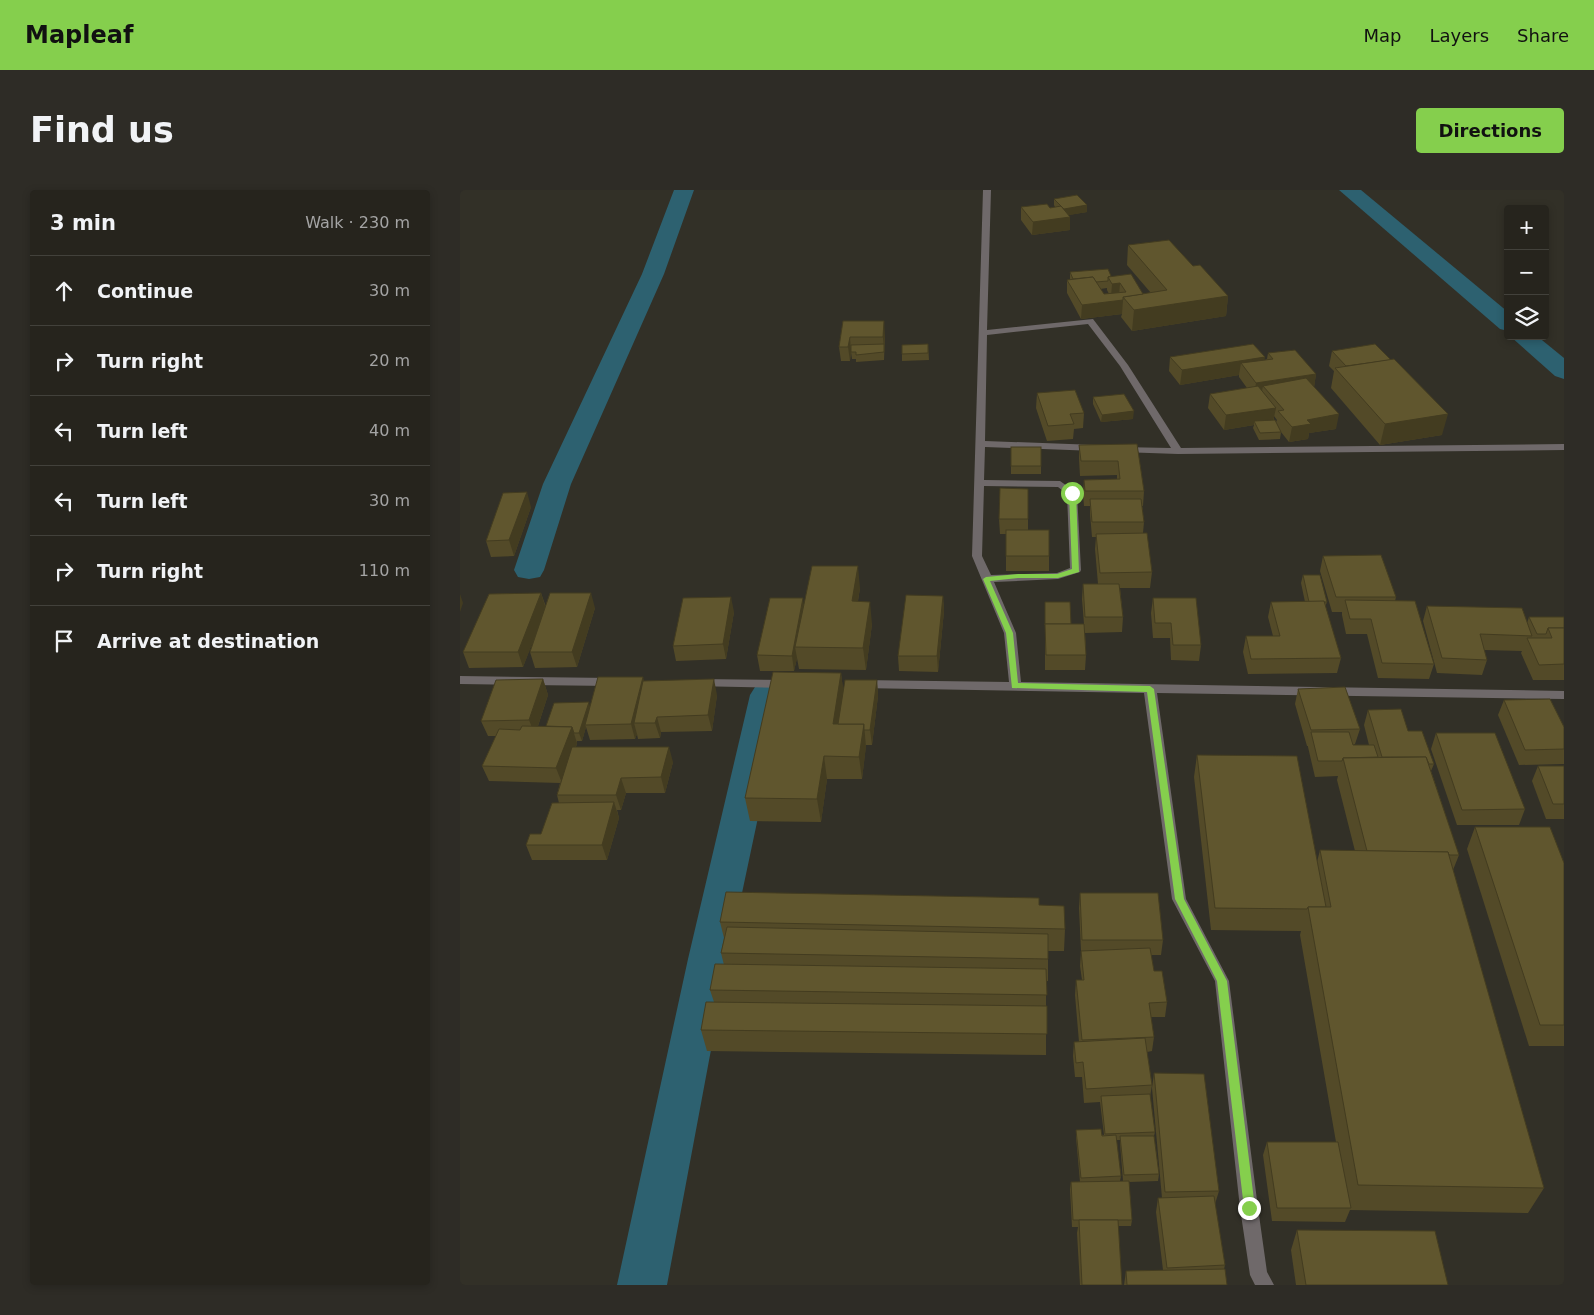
<!DOCTYPE html>
<html lang="en">
<head>
<meta charset="utf-8">
<style>
  body { margin:0; font-family:"DejaVu Sans",sans-serif; background:#2e2c26; color:#f1f3f6 }
  .controls { position:absolute; right:15px; top:15px; display:grid; overflow:hidden; border-radius:5px; box-shadow:0 2px 8px #0003 }
  .controls button { width:45px; height:45px; display:grid; place-items:center; padding:0; border:0; border-bottom:1px solid #42413b; background:#26241d; color:#f1f3f6; font:25px sans-serif }
  .stop { position:absolute; width:15px; height:15px; margin:-11px; border:4px solid #85cf4d; border-radius:50%; background:#fff }
  .stop.end { background:#85cf4d; border-color:#fff; box-shadow:0 1px 5px #0008 }
  .list { margin:0; padding:0; list-style:none }
  h2 { display:flex; justify-content:space-between; align-items:center; height:65px; margin:0; padding:0 20px; font-size:21px }
  h2 small { font-size:16px; font-weight:400; color:#a4a4a4 }
  .list li { display:grid; grid-template-columns:32px 1fr auto; gap:15px; align-items:center; box-sizing:border-box; height:70px; padding:0 20px; border-top:1px solid #42413b }
  .list b { display:block; font-size:19px; white-space:nowrap }
  .list em { font-size:16px; font-style:normal; color:#a4a4a4 }
  .icon { flex:none; width:28px; height:28px; fill:none; stroke:currentColor; stroke-width:2; stroke-linecap:round; stroke-linejoin:round }
  .map { position:relative; flex:none; width:1104px; height:1095px; overflow:hidden; border-radius:5px }
  header { display:flex; align-items:center; gap:30px; box-sizing:border-box; height:70px; padding:0 25px; background:#85cf4d; color:#111 }
  header strong { font-size:24px }
  nav { display:flex; gap:28px; margin-inline-start:auto; font-size:18px }
  .intro { display:flex; align-items:center; justify-content:space-between; box-sizing:border-box; height:120px; padding:0 30px }
  h1 { margin:0; font-size:35px }
  .button { padding:12px 22px; border-radius:5px; background:#85cf4d; color:#111; font-size:18px; font-weight:700 }
  main { display:flex; gap:30px; padding:0 30px }
  aside { flex:1; background:#26241d; border-radius:5px; box-shadow:0 2px 8px #0003 }
  .map>svg:first-child { display:block }
  .lines { fill:none; stroke-linecap:round; stroke-linejoin:round }
  .canal { fill:#2d6170; fill-rule:evenodd }
  .minor { fill:#6f696a; fill-rule:evenodd }
  .wall { fill:#534a28; fill-rule:evenodd }
  .shaded-wall { fill:#433c20 }
  .building { fill:#60562e; stroke:#433c20 }
  .route { fill:#85cf4d }
</style>
</head>
<body>
<header>
<strong>Mapleaf</strong>
<nav><a>Map</a><a>Layers</a><a>Share</a></nav>
</header>
<div class="intro"><h1>Find us</h1><a class="button">Directions</a></div>
<main>
<aside>
<h2>3 min<small>Walk · 230 m</small></h2>
<ul class="list">
<li><svg class="icon" aria-label="ahead" viewBox="0 0 24 24"><path d="M12 20V5M6 11l6-6 6 6"/></svg><div><b>Continue</b></div><em>30 m</em></li>
<li><svg class="icon" aria-label="right" viewBox="0 0 24 24"><path d="M7 20v-9h11M14 6l5 5-5 5"/></svg><div><b>Turn right</b></div><em>20 m</em></li>
<li><svg class="icon" aria-label="left" viewBox="0 0 24 24"><path d="M17 20v-9H6M10 6l-5 5 5 5"/></svg><div><b>Turn left</b></div><em>40 m</em></li>
<li><svg class="icon" aria-label="left" viewBox="0 0 24 24"><path d="M17 20v-9H6M10 6l-5 5 5 5"/></svg><div><b>Turn left</b></div><em>30 m</em></li>
<li><svg class="icon" aria-label="right" viewBox="0 0 24 24"><path d="M7 20v-9h11M14 6l5 5-5 5"/></svg><div><b>Turn right</b></div><em>110 m</em></li>
<li><svg class="icon" aria-label="arrive" viewBox="0 0 24 24"><path d="M6 21V4h12l-3 4 3 4H6"/></svg><div><b>Arrive at destination</b></div></li>
</ul>
</aside>
<div class="map">
<svg width="1104" height="1095" viewBox="0 0 1104 1095">
  <rect width="100%" height="100%" fill="#323027"/>
  <g class="lines">
    <g class="canal">
      <polygon points="214,0 234,0 204,84 111,294 84,380 80,387 69,389 58,387 54,380 83,294 182,84"/>
      <polygon points="879,0 901,0 1048,122 1048,141 1040,139"/>
      <polygon points="1050,146 1077,146 1104,168 1104,189 1095,186"/>
      <polygon points="307,493 319,497 324,505 268,769 207,1095 157,1095 228,769 290,505 295,497"/>
    </g>
    <g class="minor">
      <path d="M523,0H531L527,140L633,129L668,175L721,258L1104,254V260L718,264L661,262L658,261V257L711,258L660,176L628,134L527,145L525,251L636,255L641,258L636,261L525,257L524,290L600,291L617,303L621,380L620,382L598,389L534,392L556,443L561,492L1104,501V509L697,503L726,709L769,791L798,1018L807,1082L814,1095H795L790,1085L780,1018L755,791L712,709L684,503L400,498L394,494L400,490L549,492L544,443L512,366ZM524,296L598,297L607,304L610,378L597,383L531,385L522,366Z"/>
      <polygon points="0,486 152,488 158,492 152,496 0,494"/>
      <polygon points="237,489 327,490 333,494 327,498 233,496 231,493"/>
    </g>
  </g>
  <g class="wall">
    <polygon points="594,9 627,22 608,25 610,27 610,40 572,45 561,30 561,17 590,18 595,17 594,15"/>
    <path d="M668,55L733,76L768,106L766,126L672,141L661,127L662,124L621,129L607,103V90H610V82L651,86L683,104L691,103L667,75ZM647,98V100L649,104H644L640,99Z"/>
    <polygon points="383,131 425,145 424,170 396,172 396,169 392,169 391,162 390,171 381,171 379,157"/>
    <polygon points="468,154 469,170 442,171 442,164"/>
    <polygon points="872,161 931,170 982,245 920,255 871,198 874,181 869,176"/>
    <path d="M808,163L856,184L854,197L876,239L849,243L848,249L829,252L821,242L820,249L799,250L793,238L794,235L764,240L748,218L750,204L787,198L779,187V185L720,195L709,181L710,167L805,170L807,169ZM814,226L817,230L816,232L814,230Z"/>
    <polygon points="577,203 624,223 623,238 614,239 613,249 587,251 576,218"/>
    <polygon points="633,207 673,229 641,232 633,214"/>
    <polygon points="677,254 684,301 683,316 682,316 684,332 683,343 692,382 690,398 660,398 663,427 662,442 625,443 626,465 625,480 585,480 585,412 611,434 624,434 622,409 623,394 638,394 635,359 636,347 632,347 630,324 630,316 624,316 623,304 624,290 657,289 657,285 620,286 619,269 619,255"/>
    <rect x="551" y="257" width="30" height="27"/>
    <polygon points="568,299 568,340 589,366 589,381 546,381 546,344 540,344 539,329"/>
    <polygon points="71,317 54,366 31,367 26,351"/>
    <polygon points="863,366 936,407 935,411 974,474 969,489 918,488 907,444 886,444 882,425 882,422 872,422 860,381"/>
    <polygon points="843,385 867,412 865,417 881,468 877,483 788,484 783,462 786,446 813,446 808,427 811,412 845,412 841,393"/>
    <polygon points="400,398 398,411 412,434 406,480 339,479 337,468 334,481 300,481 297,465 344,414"/>
    <polygon points="81,403 86,417 135,418 117,477 75,478 70,462 74,448 63,477 9,478 3,462"/>
    <polygon points="483,406 484,421 478,482 439,481 438,466"/>
    <polygon points="693,408 741,455 739,471 711,470 710,448 693,448 691,423"/>
    <polygon points="967,416 1067,433 1069,427 1104,427 1104,490 1073,490 1061,463 1062,461 1024,460 1027,470 1022,485 977,483 963,431"/>
    <polygon points="274,422 266,469 216,471 213,456"/>
    <polygon points="381,483 383,500 417,490 418,506 412,555 406,555 402,589 367,589 361,632 290,631 285,608"/>
    <polygon points="83,489 88,505 78,536 86,536 130,517 184,491 257,505 252,541 201,542 200,548 178,549 177,544 175,549 130,550 126,537 122,551 117,551 117,553 116,557 213,572 205,603 166,603 161,620 157,620 159,628 147,670 72,670 66,655 81,644 99,613 97,605 100,593 29,591 22,576 36,546 28,546 21,531"/>
    <polygon points="838,499 900,539 895,554 893,555 909,555 904,535 908,520 948,541 974,574 971,581 999,665 993,680 1084,998 1068,1023 890,1020 885,1032 812,1031 803,965 807,952 876,952 840,745 841,741 751,740 734,587 737,565 857,672 860,660 895,661 877,590 878,586 855,587 848,557 848,556 847,556 835,514"/>
    <polygon points="1044,510 1104,537 1104,574 1059,575 1038,525"/>
    <polygon points="976,543 1065,619 1059,635 997,635 971,559"/>
    <polygon points="1078,576 1104,576 1104,629 1086,629 1072,591"/>
    <polygon points="1015,637 1104,673 1104,856 1069,856 1007,659"/>
    <path d="M620,703L703,750L701,765H691L694,781L707,812L705,827H691L694,847L692,861L687,862L692,895L690,907L695,942L694,946L699,984L698,991L669,992L672,1030L671,1036H658L662,1095H620L617,1043L618,1037H612L610,999L611,992H620L616,947V940L644,945L640,912L624,913L622,887H615L613,866L614,852H619L615,805L616,790H622L620,776L621,761L619,718ZM656,950H660V953L663,991H660L661,986Z"/>
    <polygon points="579,715 605,739 604,761 588,761 588,791 586,791 586,865 247,861 241,840 254,812 250,800 264,775 261,763 264,748 260,732"/>
    <polygon points="694,883 759,1001 755,1014 765,1075 764,1079 767,1095 664,1095 666,1081 703,1080 696,1022 698,1008 702,1008 692,898"/>
    <polygon points="837,1040 988,1095 836,1095 831,1060"/>
  </g>
  <g class="shaded-wall">
    <polygon points="627,15 627,22 604,26 604,19"/>
    <polygon points="610,27 610,40 572,45 573,32"/>
    <polygon points="660,93 659,106 651,107 652,94"/>
    <polygon points="768,106 766,126 672,141 674,120"/>
    <polygon points="663,110 662,124 621,129 622,115"/>
    <polygon points="424,131 425,145 424,161 423,147"/>
    <polygon points="390,147 391,161 390,171 388,157"/>
    <polygon points="805,167 803,181 781,173 779,185 720,195 722,180"/>
    <polygon points="856,184 854,198 803,196 801,206 794,207 796,193"/>
    <polygon points="816,218 813,232 794,231 794,235 764,240 766,225"/>
    <polygon points="674,221 673,229 641,232 642,225"/>
    <polygon points="879,224 876,239 849,243 848,249 829,252 832,237 847,230"/>
    <polygon points="988,224 982,245 920,255 925,234"/>
    <polygon points="67,302 71,317 54,366 49,350"/>
    <polygon points="398,376 400,398 394,434 392,411"/>
    <polygon points="81,403 86,419 63,477 58,462"/>
    <polygon points="131,403 135,418 117,477 112,462"/>
    <polygon points="0,404 3,413 0,422"/>
    <polygon points="483,406 484,421 478,482 477,466"/>
    <polygon points="271,407 274,422 266,469 263,454"/>
    <polygon points="343,408 345,423 335,457 337,468 334,481 332,466"/>
    <polygon points="410,412 412,434 406,480 403,458"/>
    <polygon points="381,483 384,505 378,539 373,534"/>
    <polygon points="183,487 187,502 174,533 177,544 175,549 171,534"/>
    <polygon points="83,489 88,505 75,545 69,530"/>
    <polygon points="254,489 257,505 252,541 248,525"/>
    <polygon points="417,490 418,506 412,555 410,540"/>
    <polygon points="129,512 131,520 125,535 126,537 122,551 119,543"/>
    <polygon points="197,527 201,542 200,548 195,533"/>
    <polygon points="404,534 406,557 402,589 399,567"/>
    <polygon points="112,537 117,553 102,593 96,578"/>
    <polygon points="209,557 213,572 205,603 201,587"/>
    <polygon points="364,566 367,589 361,632 357,609"/>
    <polygon points="161,588 166,603 161,620 156,605"/>
    <polygon points="154,612 159,628 147,670 142,655"/>
  </g>
  <g class="building">
    <polygon points="617,5 627,15 604,19 594,9"/>
    <polygon points="587,14 590,18 601,16 610,27 573,32 561,17"/>
    <polygon points="709,50 733,76 740,75 768,106 674,120 663,107 707,100 668,55"/>
    <polygon points="648,79 651,86 648,87 648,91 636,92 633,87 613,89 610,82"/>
    <polygon points="671,84 683,104 663,107 663,110 622,115 607,90 633,87 644,104 666,102 660,93 652,94 648,87"/>
    <polygon points="383,131 424,131 423,147 390,147 388,157 379,157"/>
    <polygon points="424,154 424,162 396,165 396,162 391,162 391,155"/>
    <polygon points="468,154 468,163 442,164 442,155"/>
    <polygon points="793,154 805,167 722,180 710,167"/>
    <polygon points="915,154 931,170 886,176 872,161"/>
    <polygon points="835,160 856,184 796,193 781,173 813,169 808,163"/>
    <polygon points="934,169 988,224 925,234 875,178"/>
    <polygon points="846,188 879,224 847,230 851,234 832,237 818,221 824,220 803,196"/>
    <polygon points="798,196 816,218 766,225 750,204"/>
    <polygon points="615,200 624,223 610,224 614,234 588,236 577,203"/>
    <polygon points="664,204 674,221 642,225 633,207"/>
    <polygon points="815,230 821,242 800,243 794,231"/>
    <polygon points="677,254 684,301 625,301 624,290 660,289 658,271 621,271 619,255"/>
    <rect x="551" y="257" width="30" height="19"/>
    <polygon points="540,298 568,299 568,329 539,329"/>
    <polygon points="67,302 49,350 26,351 43,303"/>
    <polygon points="630,309 681,309 684,332 632,332"/>
    <rect x="546" y="340" width="43" height="26"/>
    <polygon points="687,343 692,382 640,383 636,344"/>
    <polygon points="921,365 936,407 876,407 863,366"/>
    <polygon points="352,376 398,376 392,411 410,412 403,458 335,457"/>
    <polygon points="843,385 860,385 867,412 849,412"/>
    <polygon points="623,394 659,394 663,427 625,427"/>
    <polygon points="81,403 58,462 3,462 29,404"/>
    <polygon points="90,403 131,403 112,462 70,462"/>
    <polygon points="446,405 483,406 477,466 438,466"/>
    <polygon points="271,407 263,454 213,456 223,408"/>
    <polygon points="310,408 343,408 332,466 297,465"/>
    <polygon points="693,408 736,408 741,455 713,455 711,433 695,433"/>
    <polygon points="885,410 955,411 974,474 922,473 911,429 890,429"/>
    <polygon points="864,411 881,468 791,469 786,446 820,446 811,412"/>
    <polygon points="585,412 610,412 611,434 585,434 585,435"/>
    <polygon points="967,416 1062,418 1072,446 1020,444 1027,470 982,468"/>
    <polygon points="1069,427 1104,427 1104,438 1088,438 1086,444 1077,444"/>
    <polygon points="585,434 624,434 626,465 586,465"/>
    <polygon points="1088,438 1104,438 1104,474 1079,475 1067,448 1092,448"/>
    <polygon points="313,482 381,483 373,534 404,534 399,567 364,566 357,609 285,608"/>
    <polygon points="138,487 183,487 171,534 125,535"/>
    <polygon points="83,489 69,530 21,531 36,490"/>
    <polygon points="254,489 248,525 197,527 195,533 174,533 183,491"/>
    <polygon points="385,490 417,490 410,540 404,540 404,534 378,534"/>
    <polygon points="885,497 900,539 851,540 838,499"/>
    <polygon points="1090,509 1104,537 1104,559 1065,560 1044,510"/>
    <polygon points="129,512 119,543 114,543 112,537 86,536 94,513"/>
    <polygon points="941,519 948,541 962,541 974,574 969,574 966,567 922,567 908,520"/>
    <polygon points="62,536 112,537 96,578 22,576 39,539 60,540"/>
    <polygon points="851,542 889,542 893,555 914,555 918,567 883,568 882,571 858,571"/>
    <polygon points="976,543 1035,543 1065,619 1002,620"/>
    <polygon points="112,557 209,557 201,587 161,588 156,605 97,605"/>
    <polygon points="737,565 837,566 866,717 848,717 847,719 755,718"/>
    <polygon points="966,567 999,665 989,665 988,662 907,661 883,568"/>
    <polygon points="1078,576 1104,576 1104,614 1093,614"/>
    <polygon points="154,612 142,655 66,655 70,644 81,644 92,613"/>
    <polygon points="1015,637 1090,637 1104,673 1104,835 1080,835"/>
    <polygon points="860,660 988,662 1084,998 898,995 848,717 871,717"/>
    <polygon points="266,702 579,708 579,715 604,716 605,739 260,732"/>
    <polygon points="620,703 698,703 703,750 622,750"/>
    <polygon points="267,737 588,744 588,769 261,763"/>
    <polygon points="690,758 694,781 702,781 707,812 689,813 694,847 622,850 616,790 624,790 621,761"/>
    <polygon points="255,774 586,779 587,805 250,800"/>
    <polygon points="246,812 587,816 587,844 241,840"/>
    <polygon points="685,848 692,895 626,899 623,872 616,873 614,852"/>
    <polygon points="694,883 744,884 759,1001 705,1002"/>
    <polygon points="690,904 695,942 645,944 641,906"/>
    <polygon points="641,939 642,946 656,945 661,986 621,988 616,940"/>
    <polygon points="660,946 694,946 699,984 664,985"/>
    <polygon points="807,952 878,952 891,1018 817,1018"/>
    <polygon points="669,991 672,1030 613,1030 611,992"/>
    <polygon points="754,1006 765,1075 707,1078 698,1008"/>
    <polygon points="619,1030 658,1030 662,1095 622,1095"/>
    <polygon points="837,1040 975,1041 988,1095 846,1095"/>
    <polygon points="765,1079 767,1095 667,1095 666,1081"/>
  </g>
  <polygon class="route" points="612,301 616,303 619,382 598,388 558,388 530,391 553,443 558,493 690,496 694,499 724,709 767,791 795,1018 793,1022 789,1024 785,1022 784,1018 757,791 715,709 687,502 552,498 546,443 523,389 526,387 558,384 597,384 612,379 609,303"/>
</svg>
<div class="controls">
<button>+</button>
<button>−</button>
<button><svg class="icon" aria-label="layers" viewBox="0 0 24 24"><path d="M12 4l9 5-9 5-9-5zM3 14l9 5 9-5"/></svg></button>
</div>
<div class="stop" style="left:612px;top:303px"></div>
<div class="stop end" style="left:789px;top:1018px"></div>
</div>
</main>
</body>
</html>
